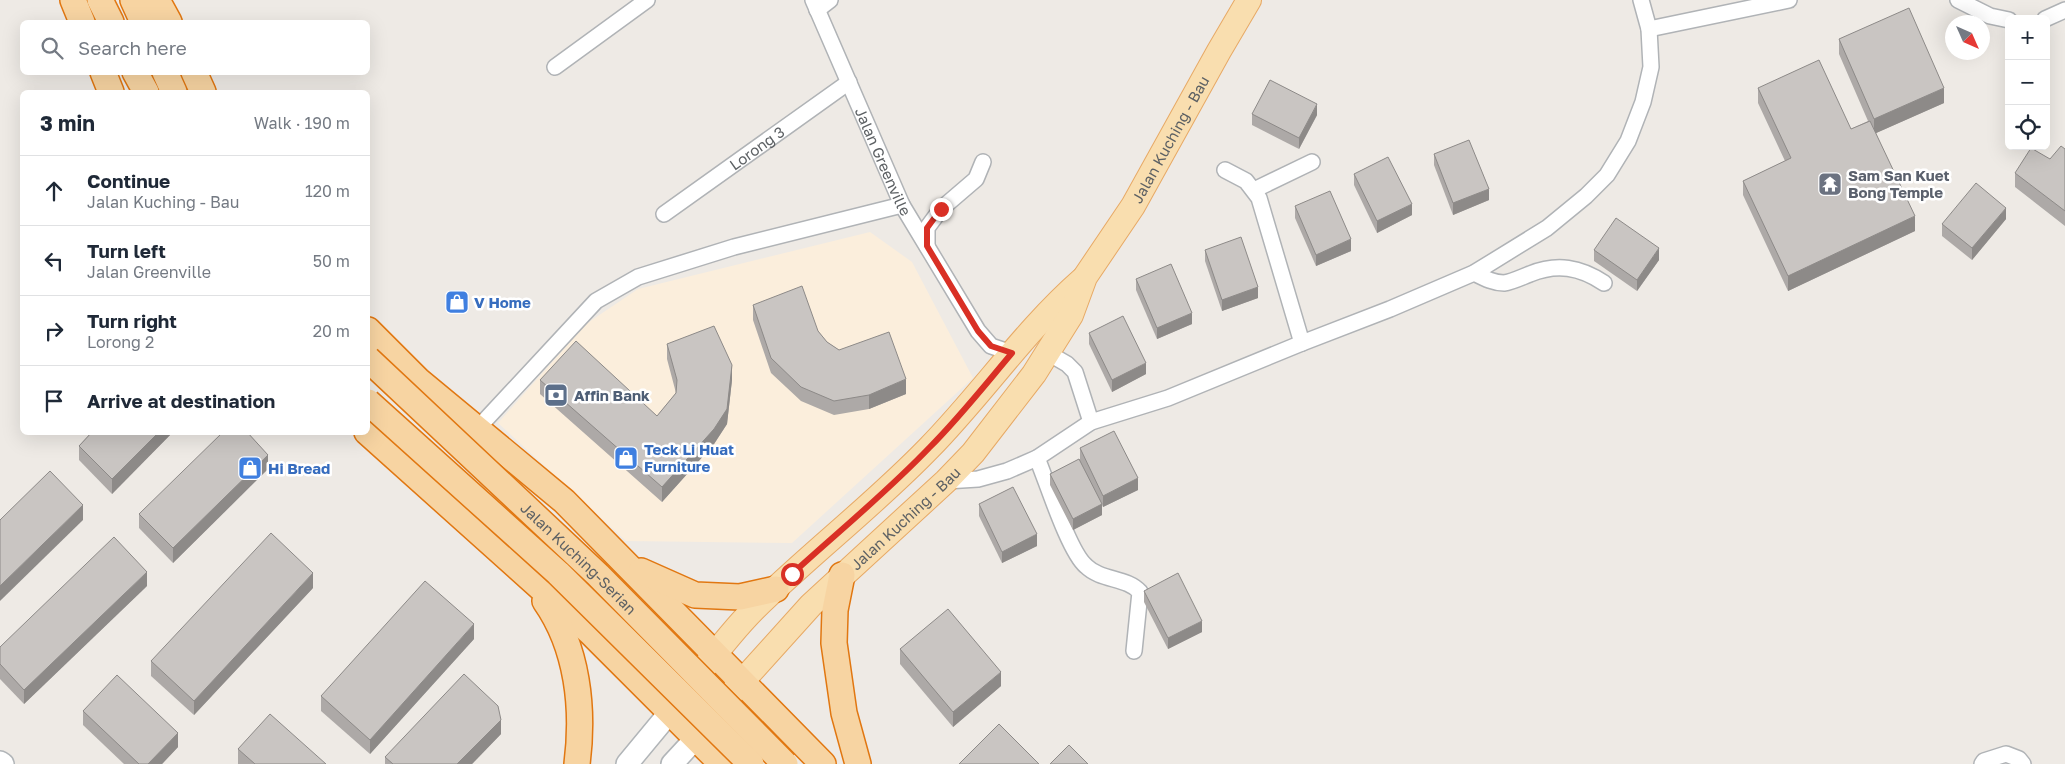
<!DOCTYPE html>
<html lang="en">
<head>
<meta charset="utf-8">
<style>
  body { margin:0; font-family:"Golos Text",sans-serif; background:#f6f6f7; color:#1f2937 }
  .controls { position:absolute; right:15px; top:15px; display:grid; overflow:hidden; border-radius:8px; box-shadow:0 5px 20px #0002 }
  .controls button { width:45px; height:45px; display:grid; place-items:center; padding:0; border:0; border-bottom:1px solid #e0e1e3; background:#fff; color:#1f2937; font:25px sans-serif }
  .compass { position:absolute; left:1945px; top:15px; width:45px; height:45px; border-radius:50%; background:#fff; box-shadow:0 5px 20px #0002; rotate:135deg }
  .stop { position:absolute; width:15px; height:15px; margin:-11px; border:4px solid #d93025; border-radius:50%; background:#fff }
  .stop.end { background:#d93025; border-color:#fff; box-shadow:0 1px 5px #0008 }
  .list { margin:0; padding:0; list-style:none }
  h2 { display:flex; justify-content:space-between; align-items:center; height:65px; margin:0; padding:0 20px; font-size:21px }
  h2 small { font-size:16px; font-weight:400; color:#747a83 }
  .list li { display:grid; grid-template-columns:32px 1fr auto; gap:15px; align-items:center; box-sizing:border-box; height:70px; padding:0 20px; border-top:1px solid #e0e1e3 }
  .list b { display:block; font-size:19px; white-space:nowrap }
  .list p { margin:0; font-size:16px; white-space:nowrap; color:#747a83 }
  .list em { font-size:16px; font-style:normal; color:#747a83 }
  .icon { flex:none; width:28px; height:28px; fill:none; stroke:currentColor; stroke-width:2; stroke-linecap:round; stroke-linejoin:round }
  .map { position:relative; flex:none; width:2065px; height:764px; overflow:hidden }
  .search { position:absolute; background:#fff; box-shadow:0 5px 20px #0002; left:20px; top:20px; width:350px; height:55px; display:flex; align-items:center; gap:12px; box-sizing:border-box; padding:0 18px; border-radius:8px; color:#747a83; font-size:19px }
  .panel { position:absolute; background:#fff; box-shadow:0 5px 20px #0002; left:20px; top:90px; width:350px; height:345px; border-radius:8px }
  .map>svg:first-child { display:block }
  .commercial { fill:#fbeedc }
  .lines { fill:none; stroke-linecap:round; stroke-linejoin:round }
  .minor-casing { stroke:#b0b3b6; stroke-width:18 }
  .secondary-casing { stroke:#b1b5b8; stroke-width:24 }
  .primary-casing { stroke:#e7a965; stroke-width:26 }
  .trunk-casing { stroke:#e17711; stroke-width:28 }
  .minor { stroke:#fff; stroke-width:15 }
  .secondary { stroke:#fff; stroke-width:21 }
  .primary { stroke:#f9deaf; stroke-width:24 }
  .trunk { stroke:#f7d4a2; stroke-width:25 }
  .trunk-bridge-casing { stroke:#e17711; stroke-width:28; stroke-linecap:butt }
  .trunk-bridge { stroke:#f7d4a2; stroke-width:25 }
  .wall { fill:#ada9a7 }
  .shaded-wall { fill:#8d8a88 }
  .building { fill:#c9c5c2; stroke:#8d8a88 }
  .route { stroke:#d93025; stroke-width:6 }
  .labels { text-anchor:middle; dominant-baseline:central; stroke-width:5; stroke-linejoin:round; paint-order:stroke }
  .street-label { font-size:15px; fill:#5d6164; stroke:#fff }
  .worship-label { font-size:15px; font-weight:bold; fill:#5b616d; stroke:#fff; text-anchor:start }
  .shop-label { font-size:15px; font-weight:bold; fill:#366cbe; stroke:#fff; text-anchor:start }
  .service-label { font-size:15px; font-weight:bold; fill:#4e5e75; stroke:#fff; text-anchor:start }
</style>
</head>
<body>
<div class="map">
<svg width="2065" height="764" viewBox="0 0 2065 764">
  <rect width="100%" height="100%" fill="#eeeae5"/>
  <polygon class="commercial" points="870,232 912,262 973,378 792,543 626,541 498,423 586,324 638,289"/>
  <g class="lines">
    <g class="minor-casing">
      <g id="minor">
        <path id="s1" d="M813,0L902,205L978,331L991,346L1012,353"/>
        <polyline points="1958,0 1990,16 2009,20"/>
        <polyline points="817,10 830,0"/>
        <polyline points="2045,19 2065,10"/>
        <polyline points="1649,29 1789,0"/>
        <polyline points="555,67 647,0"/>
        <polyline points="1225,170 1246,181 1259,198 1302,343"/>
        <polyline points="1254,190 1312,162"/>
        <path id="s2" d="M664,214L849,82"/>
        <polyline points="927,246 927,228 941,209 976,179 983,162"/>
        <path d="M1474,273C1484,278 1493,283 1504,283C1512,282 1522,277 1530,274C1557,263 1580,267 1604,283"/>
        <polyline points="1048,353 1067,364 1075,372 1091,422"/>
        <polyline points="477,429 596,301 638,277 734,247 902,205"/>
        <path d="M1037,458C1047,482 1069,552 1086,566C1101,581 1127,577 1140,592L1134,651"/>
        <polyline points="946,481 978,479 1007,471 1037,458 1091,422 1168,398 1302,343 1390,309 1474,273 1547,228 1586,196 1607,175 1628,141 1643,102 1651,67 1649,29 1641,0"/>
        <polyline points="1982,764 1984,761 2006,754 2019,759 2023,764"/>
      </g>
    </g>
    <g class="secondary-casing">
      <g id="secondary">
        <polyline points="0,762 3,764"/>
        <polyline points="627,764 670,712"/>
        <polyline points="672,764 696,738"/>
      </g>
    </g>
    <g class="primary-casing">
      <g id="primary">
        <path d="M686,691C708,663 729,634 754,609C811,553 874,505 929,448C982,394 1025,330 1082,280"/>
        <path id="s3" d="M728,697L811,605L946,481L973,453L1034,374L1071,315L1085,277L1133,206L1219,51L1249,0"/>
      </g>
    </g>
    <g class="trunk-casing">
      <g id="trunk">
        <polyline points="73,0 82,22"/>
        <polyline points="100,0 111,22"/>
        <polyline points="133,0 143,22"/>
        <polyline points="157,0 169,22"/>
        <polyline points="103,72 111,92"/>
        <polyline points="135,72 146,92"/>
        <polyline points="165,72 174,92"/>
        <polyline points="194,72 203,92"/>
        <polyline points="368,330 418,380 564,501 823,764"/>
        <polyline points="367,432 590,632 722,764"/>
        <polyline points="641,571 695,595 740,597 776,589"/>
        <polyline points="842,575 835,610 834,643 844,713 858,764"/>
        <path d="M545,601C578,648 584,709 577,764"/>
      </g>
    </g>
    <use href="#minor" class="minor"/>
    <use href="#secondary" class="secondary"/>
    <use href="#primary" class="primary"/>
    <use href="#trunk" class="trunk"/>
    <g class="trunk-bridge-casing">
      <g id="trunk-bridge">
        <path id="s4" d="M368,359L598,575L785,764"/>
        <polyline points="368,402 558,573 751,764"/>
      </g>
    </g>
    <use href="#trunk-bridge" class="trunk-bridge"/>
  </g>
  <g class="wall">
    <polygon points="1839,39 1944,103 1876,133 1915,231 1788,291 1743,195 1743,181 1785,161 1758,103 1758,88 1851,129 1868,121 1839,54"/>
    <polygon points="1252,114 1317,115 1299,149 1252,125"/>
    <polygon points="2065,149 2065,226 2015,187 2015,173 2050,159"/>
    <polygon points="1434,154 1489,200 1453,215 1434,165"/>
    <polygon points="1354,174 1412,215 1377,233 1354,185"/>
    <polygon points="1295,206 1351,251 1316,266 1295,218"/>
    <polygon points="2006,219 1972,260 1942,236 1942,224"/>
    <polygon points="1205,250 1258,298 1222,311 1205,261"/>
    <polygon points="1594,250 1659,260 1637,291 1594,261"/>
    <polygon points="1136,279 1192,324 1157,339 1136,290"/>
    <polygon points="753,305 818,331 827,342 906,394 869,409 834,415 801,401 771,373 753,320"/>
    <polygon points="1089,333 1146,374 1112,392 1089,344"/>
    <polygon points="667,344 732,380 727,424 714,444 662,502 540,394 540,380 657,416 676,393 667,359"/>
    <polygon points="92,432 173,432 112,494 79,460 79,446"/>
    <polygon points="1080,448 1138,490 1103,507 1102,505 1102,515 1073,530 1050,485 1050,474 1080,459"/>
    <polygon points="268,469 173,563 139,528 139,514"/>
    <polygon points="979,504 1037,546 1002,563 979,516"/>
    <polygon points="147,586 24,704 0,679 0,647"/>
    <polygon points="313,588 194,715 151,676 151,661"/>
    <polygon points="1144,591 1202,632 1168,649 1144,602"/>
    <polygon points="474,639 370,754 321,711 321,696"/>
    <polygon points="900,649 1001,686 953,727 900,664"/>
    <polygon points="83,711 178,747 162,764 124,764 83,725"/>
    <polygon points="501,734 472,764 385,764 385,757"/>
    <polygon points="238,749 326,764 238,764"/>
  </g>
  <g class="shaded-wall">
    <polygon points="1944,88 1944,103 1874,134 1874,119"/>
    <polygon points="1317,104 1317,115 1299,149 1299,138"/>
    <polygon points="1489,189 1489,200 1453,215 1453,203"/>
    <polygon points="1412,204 1412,215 1377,233 1377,221"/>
    <polygon points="2006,208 2006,219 1972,260 1972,248"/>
    <polygon points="1915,216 1915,231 1788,291 1788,276"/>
    <polygon points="1351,239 1351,251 1316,266 1316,255"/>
    <polygon points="1659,248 1659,260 1637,291 1637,280"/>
    <polygon points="1258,287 1258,298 1222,311 1222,300"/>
    <polygon points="1192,313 1192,324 1157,339 1157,328"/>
    <polygon points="1146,363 1146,374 1112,392 1112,380"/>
    <polygon points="732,365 732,380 727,424 714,444 662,502 662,487"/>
    <polygon points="906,379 906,394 869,409 869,395"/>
    <polygon points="159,432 173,432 112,494 112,479"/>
    <polygon points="268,455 268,469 173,563 173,548"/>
    <polygon points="1138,478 1138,490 1103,507 1103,496"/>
    <polygon points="1102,504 1102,515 1073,530 1073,519"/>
    <polygon points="83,505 83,520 0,601 0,586"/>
    <polygon points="1037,534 1037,546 1002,563 1002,552"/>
    <polygon points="147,572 147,586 24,704 24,690"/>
    <polygon points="313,573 313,588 194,715 194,701"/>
    <polygon points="1202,621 1202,632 1168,649 1168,638"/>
    <polygon points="474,624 474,639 370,754 370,740"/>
    <polygon points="1001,672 1001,686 953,727 953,712"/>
    <polygon points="501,720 501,734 472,764 457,764"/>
    <polygon points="178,733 178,747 162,764 148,764"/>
  </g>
  <g class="building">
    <polygon points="1909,8 1944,88 1874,119 1839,39"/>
    <polygon points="1819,60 1851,129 1870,121 1915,216 1788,276 1743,181 1791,158 1758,88"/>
    <polygon points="1270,80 1317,104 1299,138 1252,114"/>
    <polygon points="1469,140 1489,189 1453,203 1434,154"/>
    <polygon points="2061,146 2065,149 2065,211 2015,173 2031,148 2050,159"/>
    <polygon points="1388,157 1412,204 1377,221 1354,174"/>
    <polygon points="1976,183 2006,208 1972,248 1942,224"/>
    <polygon points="1330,191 1351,239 1316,255 1295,206"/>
    <polygon points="1616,218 1659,248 1637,280 1594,250"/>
    <polygon points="1241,237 1258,287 1222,300 1205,250"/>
    <polygon points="1171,264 1192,313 1157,328 1136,279"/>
    <polygon points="802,286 818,331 827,342 839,350 889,332 906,379 869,395 834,401 801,387 771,358 753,305"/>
    <polygon points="1123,316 1146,363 1112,380 1089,333"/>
    <polygon points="714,326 732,365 727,409 714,429 662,487 540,380 576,341 657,416 676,393 677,380 667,344"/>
    <polygon points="1114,431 1138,478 1103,496 1080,448"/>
    <polygon points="92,432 159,432 112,479 79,446"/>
    <polygon points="223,432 247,432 268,455 173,548 139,514"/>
    <polygon points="1079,459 1102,504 1073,519 1050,474"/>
    <polygon points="50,471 83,505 0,586 0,520"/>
    <polygon points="1013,487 1037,534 1002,552 979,504"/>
    <polygon points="271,533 313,573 194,701 151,661"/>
    <polygon points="114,537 147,572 24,690 0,664 0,647"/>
    <polygon points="1178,573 1202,621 1168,638 1144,591"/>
    <polygon points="425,581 474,624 370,740 321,696"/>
    <polygon points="948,609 1001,672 953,712 900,649"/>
    <polygon points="464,674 498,706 501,720 457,764 393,764 385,757"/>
    <polygon points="117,675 178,733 148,764 139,764 83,711"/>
    <polygon points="270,714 326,764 255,764 238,749"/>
    <polygon points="999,724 1039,764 959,764"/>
    <polygon points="1069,745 1088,764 1050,764"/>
  </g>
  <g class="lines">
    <path class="route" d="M792,574C838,532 886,493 929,448C959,418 985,385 1012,353L991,346L978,331L927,246V228L941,209"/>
  </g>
  <defs>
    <g id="temple-square" transform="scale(1.25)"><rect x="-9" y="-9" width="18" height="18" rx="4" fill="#6b7280" stroke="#fff"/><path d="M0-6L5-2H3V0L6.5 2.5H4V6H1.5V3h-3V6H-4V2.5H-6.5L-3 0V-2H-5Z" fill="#fff"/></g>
    <g id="shop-square" transform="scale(1.25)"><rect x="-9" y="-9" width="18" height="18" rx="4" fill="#3f7fe0" stroke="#fff"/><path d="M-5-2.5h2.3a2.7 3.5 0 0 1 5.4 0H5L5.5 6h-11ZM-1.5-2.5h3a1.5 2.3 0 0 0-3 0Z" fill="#fff"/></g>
    <g id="bank-square" transform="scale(1.25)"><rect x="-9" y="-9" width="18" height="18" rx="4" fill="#5c6f8a" stroke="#fff"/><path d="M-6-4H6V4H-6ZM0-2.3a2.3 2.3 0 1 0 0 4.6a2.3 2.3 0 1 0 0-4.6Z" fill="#fff"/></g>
  </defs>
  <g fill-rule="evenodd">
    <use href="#temple-square" x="1830" y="184"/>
    <use href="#shop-square" x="457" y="302"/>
    <use href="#bank-square" x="556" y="395"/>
    <use href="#shop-square" x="626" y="458"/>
    <use href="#shop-square" x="250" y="468"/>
  </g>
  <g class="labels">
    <g class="street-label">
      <text stroke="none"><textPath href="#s3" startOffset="718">Jalan Kuching - Bau</textPath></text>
      <text stroke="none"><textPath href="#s2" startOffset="114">Lorong 3</textPath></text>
      <text stroke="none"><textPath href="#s1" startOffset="176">Jalan Greenville</textPath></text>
      <text stroke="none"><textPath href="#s3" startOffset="252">Jalan Kuching - Bau</textPath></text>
      <text stroke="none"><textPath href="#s4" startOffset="290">Jalan Kuching-Serian</textPath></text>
    </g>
    <g class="worship-label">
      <text x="1848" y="175">Sam San Kuet<tspan x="1848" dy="17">Bong Temple</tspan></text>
    </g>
    <g class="shop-label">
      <text x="474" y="302">V Home</text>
      <text x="644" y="449">Teck Li Huat<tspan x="644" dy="17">Furniture</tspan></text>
      <text x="268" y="468">Hi Bread</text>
    </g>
    <g class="service-label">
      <text x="574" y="395">Affin Bank</text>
    </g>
  </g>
</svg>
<div class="controls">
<button>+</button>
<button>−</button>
<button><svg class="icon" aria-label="locate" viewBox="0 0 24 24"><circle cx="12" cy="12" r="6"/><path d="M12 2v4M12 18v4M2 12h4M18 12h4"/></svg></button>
</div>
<svg class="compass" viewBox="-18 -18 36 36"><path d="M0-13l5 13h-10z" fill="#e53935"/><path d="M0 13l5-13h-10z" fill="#747a83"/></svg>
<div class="stop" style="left:792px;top:574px"></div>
<div class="stop end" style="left:941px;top:209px"></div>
<div class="search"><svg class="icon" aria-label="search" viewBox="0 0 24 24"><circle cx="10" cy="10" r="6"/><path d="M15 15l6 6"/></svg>Search here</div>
<section class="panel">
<h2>3 min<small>Walk · 190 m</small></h2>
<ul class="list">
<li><svg class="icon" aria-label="ahead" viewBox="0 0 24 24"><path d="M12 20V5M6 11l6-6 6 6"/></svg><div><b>Continue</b><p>Jalan Kuching - Bau</p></div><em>120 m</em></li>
<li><svg class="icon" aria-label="left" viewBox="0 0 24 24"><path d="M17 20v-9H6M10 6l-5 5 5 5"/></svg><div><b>Turn left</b><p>Jalan Greenville</p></div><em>50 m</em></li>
<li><svg class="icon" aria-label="right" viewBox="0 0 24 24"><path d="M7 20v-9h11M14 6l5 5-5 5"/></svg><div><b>Turn right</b><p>Lorong 2</p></div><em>20 m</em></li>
<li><svg class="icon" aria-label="arrive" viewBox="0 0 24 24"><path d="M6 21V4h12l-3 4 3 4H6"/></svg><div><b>Arrive at destination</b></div></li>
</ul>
</section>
</div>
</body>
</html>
